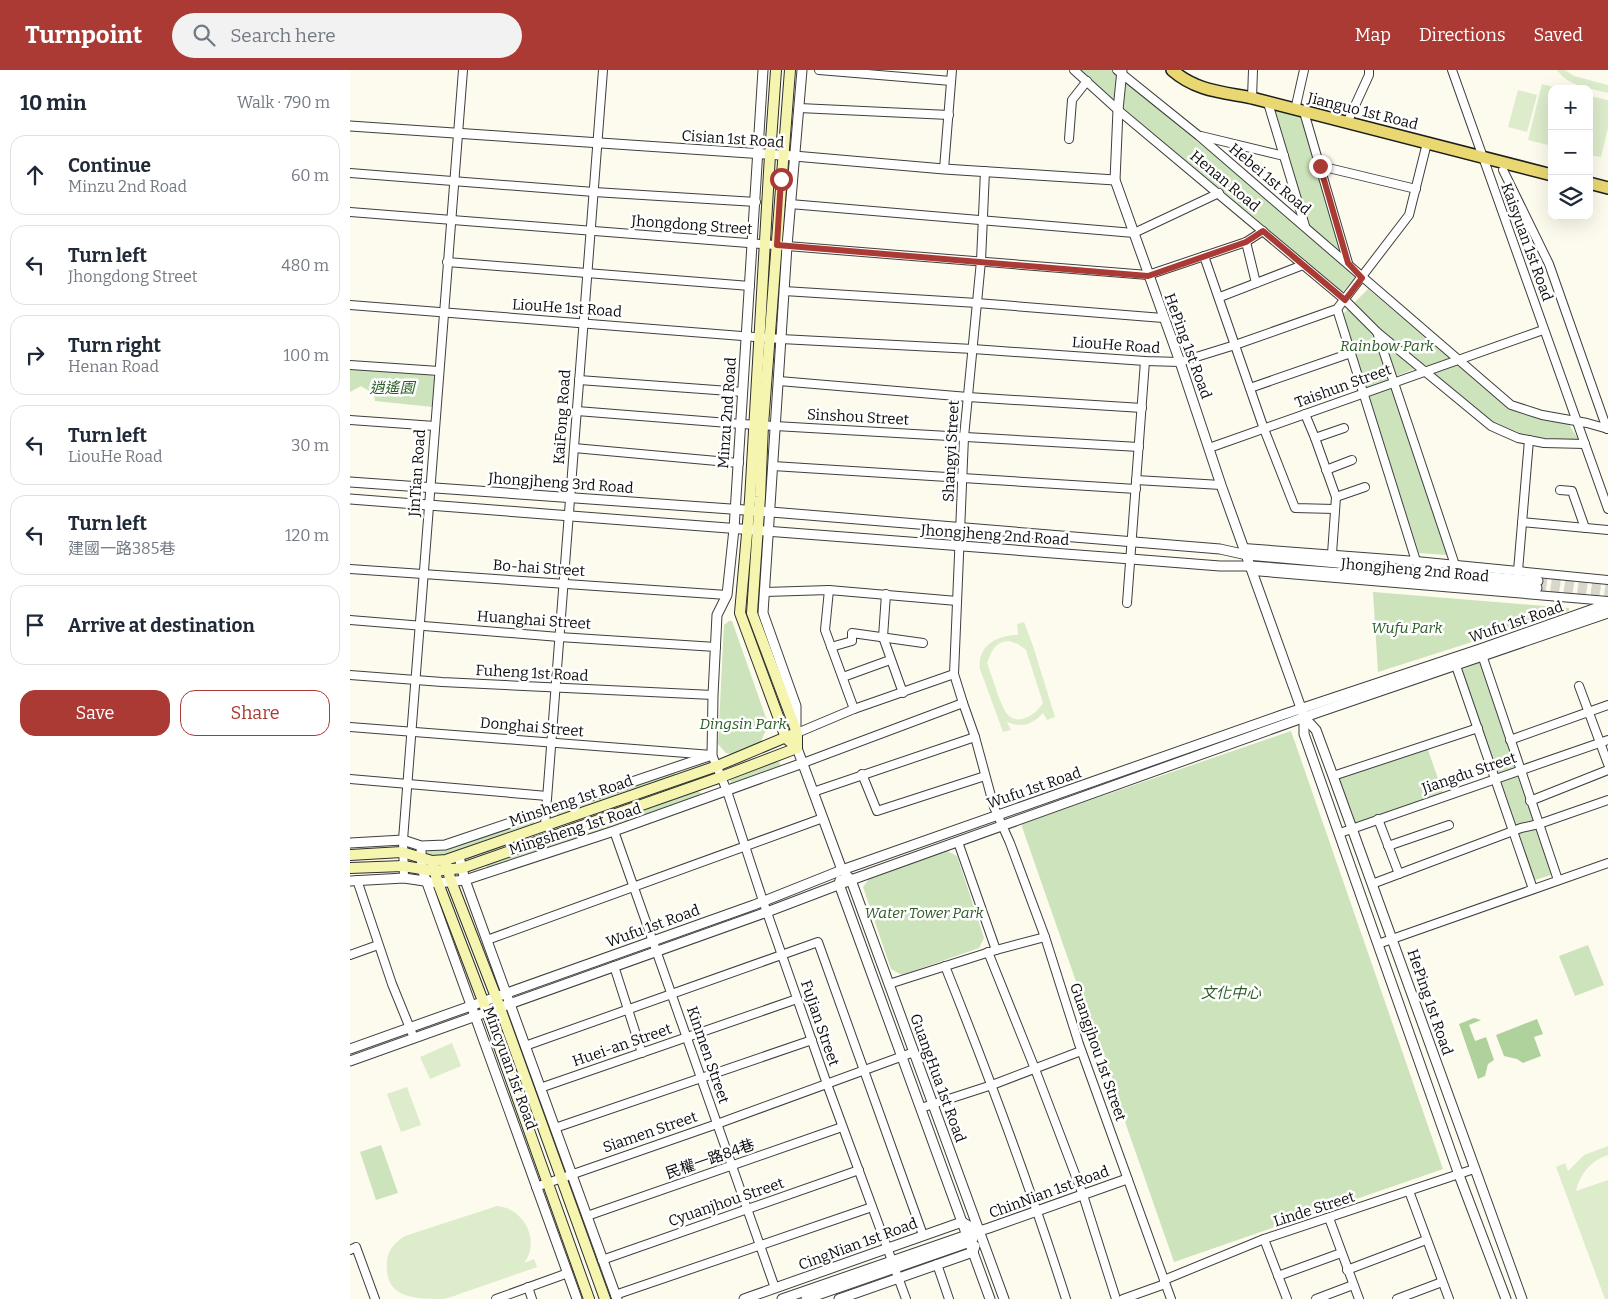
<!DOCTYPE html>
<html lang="en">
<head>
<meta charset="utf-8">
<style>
  body { margin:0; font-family:Bitter,"Noto Sans TC",serif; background:#f2f2f3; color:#1f2937 }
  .controls { position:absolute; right:15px; top:15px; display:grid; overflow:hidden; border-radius:10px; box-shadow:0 5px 20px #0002 }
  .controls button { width:45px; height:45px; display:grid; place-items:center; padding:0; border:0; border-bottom:1px solid #e0e1e3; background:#fff; color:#1f2937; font:25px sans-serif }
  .stop { position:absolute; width:15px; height:15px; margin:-11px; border:4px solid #ac3a34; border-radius:50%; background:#fff }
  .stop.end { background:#ac3a34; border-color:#fff; box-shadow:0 1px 5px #0008 }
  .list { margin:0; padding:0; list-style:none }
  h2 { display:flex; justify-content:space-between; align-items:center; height:65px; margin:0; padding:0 20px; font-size:21px }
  h2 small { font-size:16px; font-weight:400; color:#747a83 }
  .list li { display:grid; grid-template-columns:32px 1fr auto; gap:15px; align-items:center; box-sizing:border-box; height:80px; margin:0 10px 10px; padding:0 10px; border:1px solid #e0e1e3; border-radius:15px }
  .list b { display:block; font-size:19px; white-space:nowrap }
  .list p { margin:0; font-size:16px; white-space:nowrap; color:#747a83 }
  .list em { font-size:16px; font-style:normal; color:#747a83 }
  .actions { display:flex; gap:10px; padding:15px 20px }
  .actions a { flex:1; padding:11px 0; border:1px solid #ac3a34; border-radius:15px; text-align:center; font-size:18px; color:#ac3a34 }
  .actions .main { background:#ac3a34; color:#fff }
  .icon { flex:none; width:28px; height:28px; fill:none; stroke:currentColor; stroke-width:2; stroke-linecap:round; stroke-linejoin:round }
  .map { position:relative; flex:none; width:1258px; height:1229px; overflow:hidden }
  header { display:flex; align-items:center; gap:30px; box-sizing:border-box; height:70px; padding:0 25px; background:#ac3a34; color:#fff }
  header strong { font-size:24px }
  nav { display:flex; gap:28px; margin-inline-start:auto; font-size:18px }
  .search { width:350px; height:45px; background:#f2f2f3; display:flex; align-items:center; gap:12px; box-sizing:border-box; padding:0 18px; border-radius:28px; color:#747a83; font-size:19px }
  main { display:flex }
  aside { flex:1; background:#fff }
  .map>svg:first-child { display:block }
  .green { fill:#cce3bb }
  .forest { fill:#afd29c }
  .pitch { fill:#ddeccb; fill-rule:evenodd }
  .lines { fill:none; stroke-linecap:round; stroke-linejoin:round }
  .tertiary-tunnel { stroke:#d9d7cb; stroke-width:9; stroke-dasharray:9 4.5; stroke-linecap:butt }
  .minor-casing { stroke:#3f3f3f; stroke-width:10 }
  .tertiary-casing { stroke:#3f3f3f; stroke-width:11 }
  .secondary-casing { stroke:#2e2e2e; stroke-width:12 }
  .primary-casing { stroke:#1d1d1d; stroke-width:14 }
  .minor { stroke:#fff; stroke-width:8 }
  .tertiary { stroke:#fff; stroke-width:9 }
  .secondary { stroke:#f6f5af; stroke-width:10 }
  .primary { stroke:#e9d871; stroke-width:11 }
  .route { stroke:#ac3a34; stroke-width:6 }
  .labels { text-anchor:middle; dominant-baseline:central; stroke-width:5; stroke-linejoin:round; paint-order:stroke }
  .street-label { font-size:15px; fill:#0c0c0c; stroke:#fff }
  .park-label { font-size:15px; font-style:italic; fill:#2a5c24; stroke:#fff }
</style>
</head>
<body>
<header>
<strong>Turnpoint</strong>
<div class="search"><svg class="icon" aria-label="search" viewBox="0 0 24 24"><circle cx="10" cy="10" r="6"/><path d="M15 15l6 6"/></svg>Search here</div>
<nav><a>Map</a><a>Directions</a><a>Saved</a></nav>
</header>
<main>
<aside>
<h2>10 min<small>Walk · 790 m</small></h2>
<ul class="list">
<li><svg class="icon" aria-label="ahead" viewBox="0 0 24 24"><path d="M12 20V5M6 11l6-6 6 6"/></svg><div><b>Continue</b><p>Minzu 2nd Road</p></div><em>60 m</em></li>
<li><svg class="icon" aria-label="left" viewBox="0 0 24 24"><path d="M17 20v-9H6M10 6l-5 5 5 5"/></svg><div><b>Turn left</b><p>Jhongdong Street</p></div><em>480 m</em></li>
<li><svg class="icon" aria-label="right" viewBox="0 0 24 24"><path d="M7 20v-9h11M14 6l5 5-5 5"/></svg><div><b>Turn right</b><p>Henan Road</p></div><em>100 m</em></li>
<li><svg class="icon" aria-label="left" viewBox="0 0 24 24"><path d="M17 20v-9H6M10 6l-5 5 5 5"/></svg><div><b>Turn left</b><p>LiouHe Road</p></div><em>30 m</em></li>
<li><svg class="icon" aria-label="left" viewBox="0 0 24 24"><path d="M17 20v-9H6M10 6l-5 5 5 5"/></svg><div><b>Turn left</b><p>建國一路385巷</p></div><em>120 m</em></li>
<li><svg class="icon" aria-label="arrive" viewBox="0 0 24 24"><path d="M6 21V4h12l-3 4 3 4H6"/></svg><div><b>Arrive at destination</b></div></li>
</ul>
<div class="actions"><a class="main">Save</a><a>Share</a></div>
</aside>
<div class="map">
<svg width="1258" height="1229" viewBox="0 0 1258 1229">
  <rect width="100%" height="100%" fill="#fdfbed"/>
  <g class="green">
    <polygon points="729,0 761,0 1008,205 991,224"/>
    <polygon points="921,36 952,44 992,183 958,155"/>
    <path d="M1018,219L1149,330L1174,344L1218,353L1229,370C1202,369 1165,368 1143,352C1119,336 1097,314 1075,295L1041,308L1098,485L1069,483L992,245Z"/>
    <polygon points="0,298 80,305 85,307 83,337 25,331 24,324 11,316 0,322"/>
    <polygon points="1023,522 1219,538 1219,541 1028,602"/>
    <polygon points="379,551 382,551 416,648 417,658 410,673 382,684 376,683 368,674 374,555"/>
    <polygon points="1132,592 1204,804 1182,811 1111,600"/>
    <polygon points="941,661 1093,1099 824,1192 671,754"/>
    <polygon points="1077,677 1093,723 1004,754 988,707"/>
    <polygon points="424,691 429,692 431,696 381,715 380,709"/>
    <polygon points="322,702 325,703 326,707 207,747 207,743 211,740"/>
    <polygon points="348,721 353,725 352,728 138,798 136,796 139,793"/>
    <polygon points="182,749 184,750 184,755 105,785 77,788 75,781 79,778"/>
    <polygon points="597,781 607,786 634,868 629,878 552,905 541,899 513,817 519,809"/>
    <polygon points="1238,875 1254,915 1225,926 1209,886"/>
    <polygon points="31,1075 48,1123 26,1130 10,1082"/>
  </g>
  <g class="forest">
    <polygon points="1124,948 1131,950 1119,955 1125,971 1136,967 1144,990 1138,994 1135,1006 1128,1009 1109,954"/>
    <polygon points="1187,949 1193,964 1184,967 1191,986 1173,993 1167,989 1154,986 1146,965"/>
  </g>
  <g class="pitch">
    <path d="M1207,0H1215L1224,6L1258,15V23C1240,18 1218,16 1207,0Z"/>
    <polygon points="1192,14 1211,19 1202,19 1202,76 1178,70"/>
    <polygon points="1168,20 1187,25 1177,62 1158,57"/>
    <polygon points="1239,26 1258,30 1258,58 1251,87 1239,85"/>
    <path d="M674,552L683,576L705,647L697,650L693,643C682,655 672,658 657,652L661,660L653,662L630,599C627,575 648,565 668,565L667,554ZM659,571L668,574L676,580L693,633C685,646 665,658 655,641C647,626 643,608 637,593C642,581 644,572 659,571Z"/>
    <polygon points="102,973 111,996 80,1009 70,987"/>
    <polygon points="57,1017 71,1055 51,1062 37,1024"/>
    <path d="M1258,1076V1085C1240,1091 1230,1104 1226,1121L1258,1110V1229H1255L1206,1097L1215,1093L1218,1101L1234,1085Z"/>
    <path d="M147,1136C174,1138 191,1171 174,1193L184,1189L187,1197C164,1205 141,1213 118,1221C110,1223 101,1228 93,1229C69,1229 39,1229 37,1201C35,1184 42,1174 55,1166Z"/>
  </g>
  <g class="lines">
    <g class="tertiary-tunnel">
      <polyline points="1188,511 1258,517"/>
      <polyline points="1187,518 1258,524"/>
    </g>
    <g class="minor-casing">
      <g id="minor">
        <polyline points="469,0 601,11"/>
        <polyline points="724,0 768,40 995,230 1027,262 1141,356 1168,368 1194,373 1235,374"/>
        <polyline points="767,0 849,66 1161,335 1192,345 1237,353 1258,359"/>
        <polyline points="1102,0 1258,439"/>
        <polyline points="902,28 903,0"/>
        <polyline points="918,33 955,156"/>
        <polyline points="449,38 599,45"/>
        <polyline points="945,40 954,0"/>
        <polyline points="954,42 998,193"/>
        <polyline points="997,53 1019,5 1019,0"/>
        <polyline points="851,66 934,86"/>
        <polyline points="719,69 722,30 737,11"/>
        <polyline points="970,96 1066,119"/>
        <polyline points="594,99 602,0"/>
        <polyline points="1153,100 1199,194 1257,359"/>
        <polyline points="635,101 631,191 614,367 604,604 613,633 625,667 644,737 660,773 695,867 729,974 821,1229"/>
        <polyline points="0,103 244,122 406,132"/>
        <polyline points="440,134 784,163 869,123"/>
        <polyline points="0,142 437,176 798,205 896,172 913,161"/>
        <polyline points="896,172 906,213"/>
        <polyline points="854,186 914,359 945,438 984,439"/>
        <polyline points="97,192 400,216"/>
        <polyline points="434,221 627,233 813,248"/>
        <polyline points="870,227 953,195"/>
        <polyline points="0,235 431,269 623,279 795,291 830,292 885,275 987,239 1059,145 1077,73"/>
        <polyline points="987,239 1066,491"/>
        <polyline points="1027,262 1105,495"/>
        <polyline points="0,295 89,301"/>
        <polyline points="229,310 393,322"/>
        <polyline points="429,311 618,327 792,338"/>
        <polyline points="900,318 1001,283"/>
        <polyline points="227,341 391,354 789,377"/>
        <polyline points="955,344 965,368 986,427 982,484"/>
        <polyline points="0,350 85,356"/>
        <polyline points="965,368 994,358"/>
        <polyline points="224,378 389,393"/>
        <polyline points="859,378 1193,260"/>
        <polyline points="423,396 786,419"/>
        <polyline points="976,400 1002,390"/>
        <polyline points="786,410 871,415"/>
        <polyline points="1210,420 1222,421 1235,458"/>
        <polyline points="986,427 1015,417"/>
        <polyline points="1172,452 1258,460"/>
        <polyline points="894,478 1066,491 1258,510"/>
        <polyline points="0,499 377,525"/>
        <polyline points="903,501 1258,531"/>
        <polyline points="1168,501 1179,370"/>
        <polyline points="479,520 475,560 504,639"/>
        <polyline points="415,522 479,520 607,531"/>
        <polyline points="536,524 533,567 553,623"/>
        <polyline points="777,533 795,291"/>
        <polyline points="0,550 209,567 366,577"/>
        <polyline points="481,577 502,571 502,563 573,573"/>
        <polyline points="1131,582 1208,810"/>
        <polyline points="1104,590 1183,819"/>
        <polyline points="0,605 92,612 363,625"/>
        <polyline points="493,607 540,590"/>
        <polyline points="1229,616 1258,694"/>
        <polyline points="0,657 362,685 377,721 413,831 477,1014 556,1229"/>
        <polyline points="447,663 504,639 604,604"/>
        <polyline points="1160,670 1258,635"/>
        <polyline points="453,693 613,633"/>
        <polyline points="512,704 527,741 635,706"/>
        <polyline points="983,706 1128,658"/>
        <polyline points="0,709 197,726"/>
        <polyline points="463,722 625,667"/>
        <polyline points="1180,731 1258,700"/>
        <polyline points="1028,749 1049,804"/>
        <polyline points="195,755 253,0"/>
        <polyline points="264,761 425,1218"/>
        <polyline points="990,763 1258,670"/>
        <polyline points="608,772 646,880"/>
        <polyline points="1038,776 1099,755"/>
        <polyline points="54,808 53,770 113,0"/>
        <polyline points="7,810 42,914 64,968"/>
        <polyline points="1022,814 1171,758 1189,754 1258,730"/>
        <polyline points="137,870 473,748"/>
        <polyline points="1028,874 1258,793"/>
        <polyline points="638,882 685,999 733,1125 766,1229"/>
        <polyline points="0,885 28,875"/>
        <polyline points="264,896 292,983"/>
        <path d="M595,896C639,1006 680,1116 716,1229"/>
        <polyline points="539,914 646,880 695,867"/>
        <polyline points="175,976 468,872 573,1165"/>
        <polyline points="190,1018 447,929"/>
        <polyline points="571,1038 642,1015 731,981"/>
        <polyline points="205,1058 462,970"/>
        <polyline points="186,1117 367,1054 564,982"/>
        <polyline points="1059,1121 1099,1229"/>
        <polyline points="237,1146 492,1057"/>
        <polyline points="979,1148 1009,1229"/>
        <polyline points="914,1169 937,1229"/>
        <polyline points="0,1180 6,1177 25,1229"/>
        <polyline points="252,1190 509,1100"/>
        <polyline points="587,1194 599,1229"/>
        <polyline points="997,1200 1076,1170"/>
        <polyline points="928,1206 991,1183"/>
        <polyline points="814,1210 914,1169 1124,1099"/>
        <polyline points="178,1217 182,1229"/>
        <polyline points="265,1225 522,1137"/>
        <polyline points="146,1229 218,1203"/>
        <polyline points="773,1229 815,1214"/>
        <polyline points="966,1229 1003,1215"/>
        <polyline points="1047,1229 1092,1212"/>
      </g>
    </g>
    <g class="tertiary-casing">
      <g id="tertiary">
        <polyline points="772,0 768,40 765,110 830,292 871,415 951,638 954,647 954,664 1109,1105 1156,1229"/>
        <polyline points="0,56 444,86 594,99 765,110"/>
        <polyline points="0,412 409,441 870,479 897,485 1188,511"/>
        <polyline points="0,429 768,488 870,496 901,496 1187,518"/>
        <polyline points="954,647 966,660 983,706 1172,1229"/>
        <polyline points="446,657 446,636 413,543 437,176 452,0"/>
        <polyline points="447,678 492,800 501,810 654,1229"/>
        <polyline points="0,773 53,770 71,776 95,775 362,685 363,625 367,545 377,525 384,459 413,0"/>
        <polyline points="71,781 72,799 227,1229"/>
        <polyline points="109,787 115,810 267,1229"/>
        <polyline points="490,810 489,814 640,1229"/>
        <polyline points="0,811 54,808 88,813 115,810 264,761 453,693"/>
        <polyline points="0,979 404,835 492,800 932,645 1130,579 1249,537 1258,536"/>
        <polyline points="0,991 417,842 501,810 969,642 1258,543"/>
        <polyline points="394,1229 612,1152 630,1162"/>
        <polyline points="432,1229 617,1165 639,1158 777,1109"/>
        <polyline points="456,1229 620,1172 623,1169"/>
        <polyline points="489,1229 623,1182 625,1176"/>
      </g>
    </g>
    <g class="secondary-casing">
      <g id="secondary">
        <polyline points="426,0 420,85 400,430 390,543 436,668 447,678"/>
        <polyline points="440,0 413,355 410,427 402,543 447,663 447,678"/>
        <polyline points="0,785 52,782 82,791 96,790 367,696 441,665"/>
        <polyline points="96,794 101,811 146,927 255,1229"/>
        <polyline points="83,795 88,813 133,931 239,1229"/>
        <polyline points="0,798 53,796 84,801 112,798 371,707 447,678"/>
      </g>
    </g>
    <g class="primary-casing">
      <g id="primary">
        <path d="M822,0C846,21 872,22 902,28L1202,105"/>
        <polyline points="1239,113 1258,118"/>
      </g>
    </g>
    <use href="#minor" class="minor"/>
    <use href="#tertiary" class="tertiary"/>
    <use href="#secondary" class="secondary"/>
    <use href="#primary" class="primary"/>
  </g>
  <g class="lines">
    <polyline class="route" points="431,109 427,175 798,206 896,172 913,161 995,230 1012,208 998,193 970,96"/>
  </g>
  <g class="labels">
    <g class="street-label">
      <text transform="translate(1013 41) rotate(14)">Jianguo 1st Road</text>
      <text transform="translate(383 69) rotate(4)">Cisian 1st Road</text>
      <text transform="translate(920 109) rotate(40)">Hebei 1st Road</text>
      <text transform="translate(875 111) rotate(40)">Henan Road</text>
      <text transform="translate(342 155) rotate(4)">Jhongdong Street</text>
      <text transform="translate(1177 172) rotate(70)">Kaisyuan 1st Road</text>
      <text transform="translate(217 238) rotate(4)">LiouHe 1st Road</text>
      <text transform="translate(766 275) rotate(4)">LiouHe Road</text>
      <text transform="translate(838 276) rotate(70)">HePing 1st Road</text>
      <text transform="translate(993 316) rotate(-20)">Taishun Street</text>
      <text transform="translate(377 343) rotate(-86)">Minzu 2nd Road</text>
      <text transform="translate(212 347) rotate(-86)">KaiFong Road</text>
      <text transform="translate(508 347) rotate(3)">Sinshou Street</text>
      <text transform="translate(601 381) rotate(-87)">Shangyi Street</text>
      <text transform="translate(67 403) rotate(-86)">JinTian Road</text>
      <text transform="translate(211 413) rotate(4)">Jhongjheng 3rd Road</text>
      <text transform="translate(645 465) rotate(4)">Jhongjheng 2nd Road</text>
      <text transform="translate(189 498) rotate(4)">Bo-hai Street</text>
      <text transform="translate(1065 500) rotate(5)">Jhongjheng 2nd Road</text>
      <text transform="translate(184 550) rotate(4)">Huanghai Street</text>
      <text transform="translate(1166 552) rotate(-19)">Wufu 1st Road</text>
      <text transform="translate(182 603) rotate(3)">Fuheng 1st Road</text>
      <text transform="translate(182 657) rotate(5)">Donghai Street</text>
      <text transform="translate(1119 703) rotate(-19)">Jiangdu Street</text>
      <text transform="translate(684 718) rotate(-19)">Wufu 1st Road</text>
      <text transform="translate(221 731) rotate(-19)">Minsheng 1st Road</text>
      <text transform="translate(225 759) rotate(-18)">Mingsheng 1st Road</text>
      <text transform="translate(303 856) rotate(-20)">Wufu 1st Road</text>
      <text transform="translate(1080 932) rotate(71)">HePing 1st Road</text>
      <text transform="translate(470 953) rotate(71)">FuJian Street</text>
      <text transform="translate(272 975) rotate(-19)">Huei-an Street</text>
      <text transform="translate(748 982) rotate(71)">Guangjhou 1st Street</text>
      <text transform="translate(358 985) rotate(71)">Kinmen Street</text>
      <text transform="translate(160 998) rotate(70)">Mincyuan 1st Road</text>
      <text transform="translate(588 1008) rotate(70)">GuangHua 1st Road</text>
      <text transform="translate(300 1062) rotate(-19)">Siamen Street</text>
      <text transform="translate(360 1089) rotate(-19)">民權一路84巷</text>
      <text transform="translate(699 1122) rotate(-20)">ChinNian 1st Road</text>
      <text transform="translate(376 1132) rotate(-19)">Cyuanjhou Street</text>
      <text transform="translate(964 1139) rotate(-18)">Linde Street</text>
      <text transform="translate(508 1174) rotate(-20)">CingNian 1st Road</text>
    </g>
    <g class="park-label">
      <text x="1037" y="276">Rainbow Park</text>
      <text x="42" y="318">逍遙園</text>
      <text x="1057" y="558">Wufu Park</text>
      <text x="393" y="654">Dingsin Park</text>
      <text x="574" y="843">Water Tower Park</text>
      <text x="881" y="923">文化中心</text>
    </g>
  </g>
</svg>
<div class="controls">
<button>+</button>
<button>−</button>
<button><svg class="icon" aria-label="layers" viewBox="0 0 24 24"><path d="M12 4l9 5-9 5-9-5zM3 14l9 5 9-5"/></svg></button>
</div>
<div class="stop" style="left:431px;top:109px"></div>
<div class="stop end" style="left:970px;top:96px"></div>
</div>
</main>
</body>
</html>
